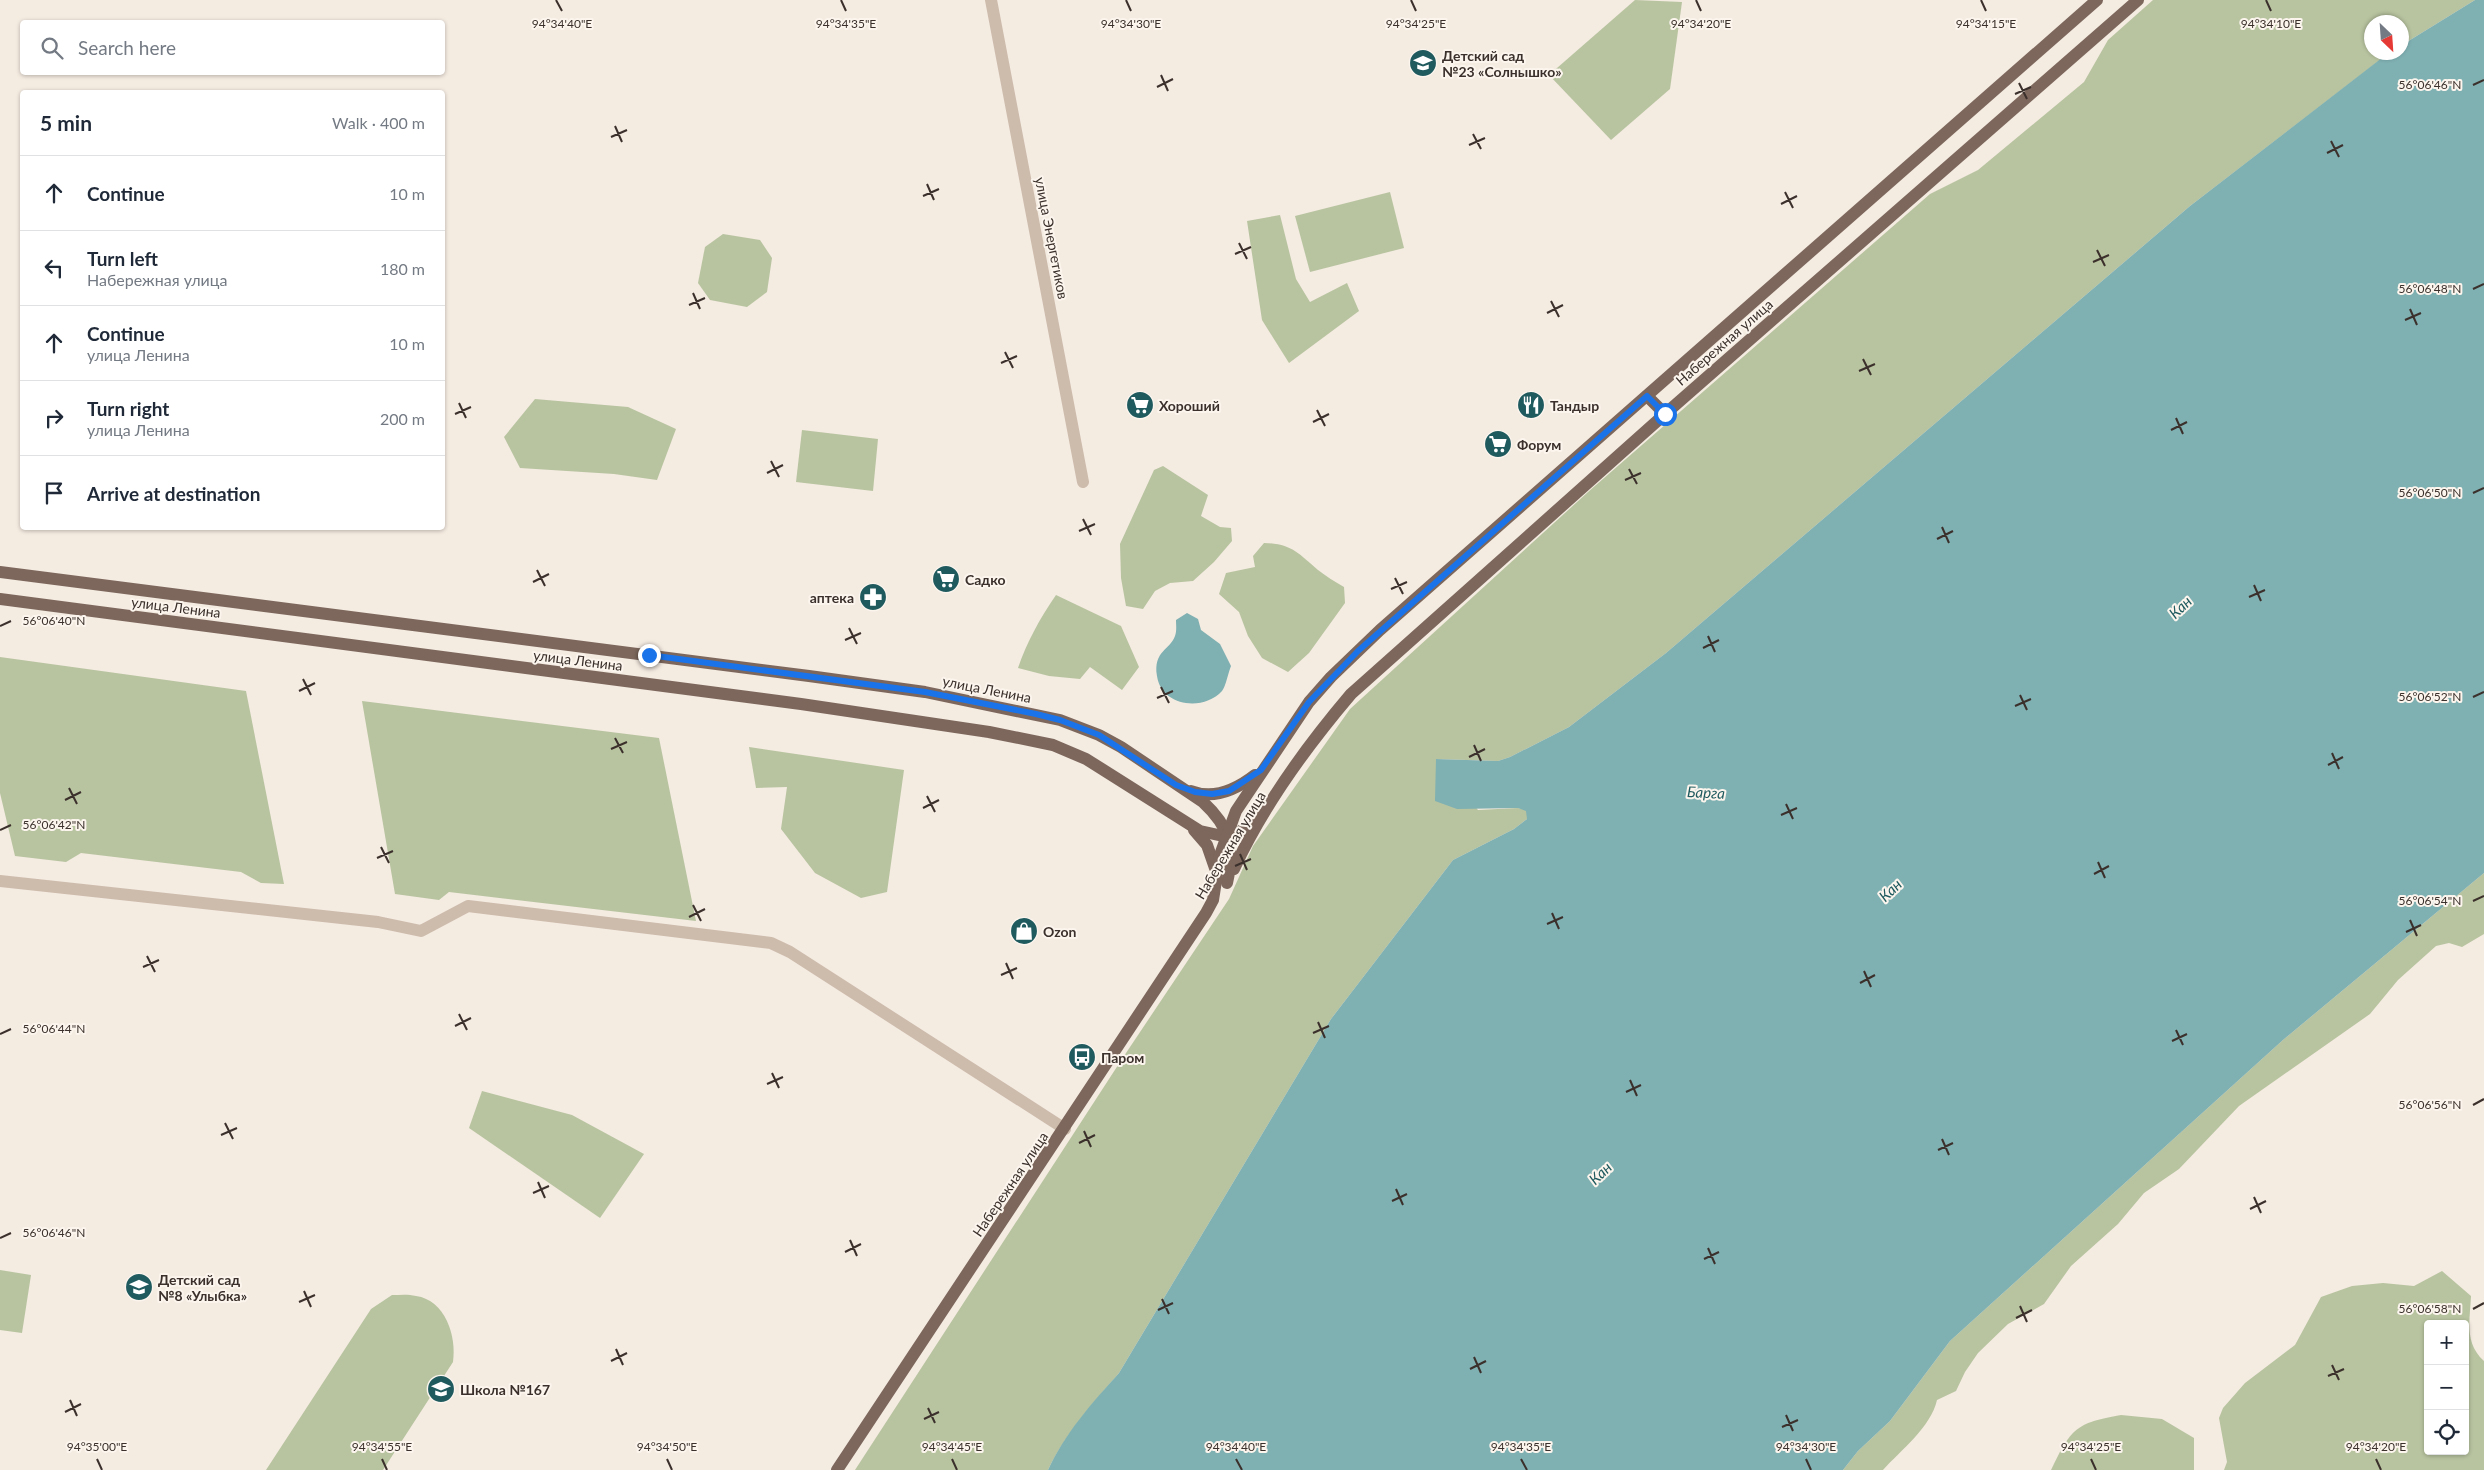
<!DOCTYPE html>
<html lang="en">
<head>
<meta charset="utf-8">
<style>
  body { margin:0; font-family:Lato,sans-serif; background:#f2f2f3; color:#1f2937 }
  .controls { position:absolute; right:15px; bottom:15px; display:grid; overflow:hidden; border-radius:5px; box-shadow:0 1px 4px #0004 }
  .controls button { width:45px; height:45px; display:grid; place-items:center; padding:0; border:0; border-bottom:1px solid #e0e1e3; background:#fff; color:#1f2937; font:25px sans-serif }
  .compass { position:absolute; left:2364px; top:15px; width:45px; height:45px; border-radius:50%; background:#fff; box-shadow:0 1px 4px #0004; rotate:155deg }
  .stop { position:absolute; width:15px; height:15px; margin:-11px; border:4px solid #1a73e8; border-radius:50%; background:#fff }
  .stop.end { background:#1a73e8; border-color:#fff; box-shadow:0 1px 5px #0008 }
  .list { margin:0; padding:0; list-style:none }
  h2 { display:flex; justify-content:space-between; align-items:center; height:65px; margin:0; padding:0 20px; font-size:21px }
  h2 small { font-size:16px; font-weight:400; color:#747a83 }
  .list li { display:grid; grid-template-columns:32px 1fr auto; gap:15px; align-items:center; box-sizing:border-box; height:75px; padding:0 20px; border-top:1px solid #e0e1e3 }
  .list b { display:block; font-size:19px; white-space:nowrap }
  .list p { margin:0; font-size:16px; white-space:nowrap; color:#747a83 }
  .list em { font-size:16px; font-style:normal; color:#747a83 }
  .icon { flex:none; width:28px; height:28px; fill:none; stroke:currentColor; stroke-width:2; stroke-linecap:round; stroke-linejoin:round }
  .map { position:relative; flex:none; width:2484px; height:1470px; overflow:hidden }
  .search { position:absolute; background:#fff; box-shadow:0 1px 4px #0004; left:20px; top:20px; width:425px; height:55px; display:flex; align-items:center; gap:12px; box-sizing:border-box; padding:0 18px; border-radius:5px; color:#747a83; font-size:19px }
  .panel { position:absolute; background:#fff; box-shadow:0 1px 4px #0004; left:20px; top:90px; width:425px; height:440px; border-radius:5px }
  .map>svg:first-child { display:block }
  .green { fill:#b8c4a0; fill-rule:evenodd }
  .water { fill:#7fb0b2 }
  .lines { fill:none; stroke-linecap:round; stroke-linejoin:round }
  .minor { stroke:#cdbbac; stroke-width:12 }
  .major { stroke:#7d675c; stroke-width:12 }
  .route { stroke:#1a73e8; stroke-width:6 }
  .ticks { fill:none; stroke:#3b302b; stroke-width:2 }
  .labels { text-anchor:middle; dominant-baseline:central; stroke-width:4; stroke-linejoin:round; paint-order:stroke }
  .poi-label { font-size:14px; font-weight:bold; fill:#3b302b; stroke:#fbf5ee; text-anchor:start }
  .street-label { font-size:14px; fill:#3b302b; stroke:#fbf5ee }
  .water-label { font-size:15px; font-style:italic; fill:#1f5a5e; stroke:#fbf5ee }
  .ticks-label { font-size:12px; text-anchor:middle; fill:#3b302b; stroke:#fbf5ee; stroke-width:4; stroke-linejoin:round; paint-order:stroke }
</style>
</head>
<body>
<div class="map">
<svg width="2484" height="1470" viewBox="0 0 2484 1470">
  <rect width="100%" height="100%" fill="#f4ebe1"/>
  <g class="green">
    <polygon points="1635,0 1682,2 1670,89 1611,140 1549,75"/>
    <path d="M2153,0H2475L2402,45V22H2372V52L2389,53L2190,206L1666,653L1569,727L1510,757L1498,761L1436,759L1478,810L1518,808L1527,810V819L1514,829L1453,860L1331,1019L1119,1373C1093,1403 1065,1434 1048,1470H855L1122,1059L1229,899L1253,846L1350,709L1588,492L1930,194L1978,170L2084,82L2108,40Z"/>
    <polygon points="1390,192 1404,248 1310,272 1295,216"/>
    <polygon points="1280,215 1296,279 1310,302 1347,283 1359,311 1289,363 1262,320 1247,221"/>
    <polygon points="723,234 760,240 772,258 767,292 747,307 710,300 698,283 705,247"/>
    <polygon points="535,399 628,407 676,429 657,480 614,474 520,468 504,437"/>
    <polygon points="802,430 878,439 873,491 796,482"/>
    <polygon points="1163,466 1208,495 1201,516 1220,527 1231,528 1232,541 1214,562 1193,581 1170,583 1155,591 1143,609 1126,606 1121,578 1120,544 1154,470"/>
    <path d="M1264,543C1292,544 1298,553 1318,570C1326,576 1335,582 1344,587L1345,603L1309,653L1288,672L1262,658L1248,636L1239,612L1219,594L1226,573L1255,567L1253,556Z"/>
    <path d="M1056,595L1121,626L1139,667L1122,690L1090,667L1080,679L1049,676L1018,668C1027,642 1040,618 1056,595Z"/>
    <polygon points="0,657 246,691 284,884 261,883 241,872 81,853 66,862 15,856 0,793"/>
    <polygon points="362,701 659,738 696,921 449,892 439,900 395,894"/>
    <polygon points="749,747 904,770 887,892 861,898 815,873 781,829 787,787 756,788"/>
    <path d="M2484,873V934L2462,947L2449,943L2436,946L2398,980L2370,1014L2239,1106L2179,1169L2144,1193L2118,1224L2071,1266L2044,1304L2008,1324L1978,1353L1965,1372L1956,1391L1937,1400C1931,1427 1901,1450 1883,1470H1843L1858,1451L1890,1421L1950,1341L2283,1040Z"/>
    <polygon points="482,1091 572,1115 644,1154 600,1218 469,1128"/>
    <polygon points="0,1270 31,1275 22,1333 0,1330"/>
    <path d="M2442,1271L2471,1296C2470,1320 2464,1343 2484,1361V1470H2224L2227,1462L2219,1418L2223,1408L2245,1383L2295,1345L2321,1297L2352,1286L2383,1283L2414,1286ZM2428,1324H2465V1451H2428Z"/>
    <path d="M392,1295C400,1295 408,1294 416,1296C445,1300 457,1336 453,1362L383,1470H266L371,1309Z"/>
    <path d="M2121,1415L2162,1419L2194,1438V1470H2051C2071,1428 2076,1423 2121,1415Z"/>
  </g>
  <g class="water">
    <path d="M2475,0H2484V873L2283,1040L1950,1341L1890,1421L1858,1451L1843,1470H1048C1065,1433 1092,1403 1119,1373L1331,1019L1453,860L1514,829L1527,819L1526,811L1518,808L1457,809L1435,801L1436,759L1498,761L1510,757L1569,727L1666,653L2190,206L2387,54L2402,52V45Z"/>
    <path d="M1187,613L1198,619L1201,630L1220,644L1231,666C1228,673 1226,686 1222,691C1203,712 1161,706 1157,676C1153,651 1170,650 1175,636C1177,631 1176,625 1176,620Z"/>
  </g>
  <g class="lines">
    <g class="minor">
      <polyline points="991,0 1083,482"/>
      <polyline points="0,881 378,922 421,931 468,906 771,943 790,952 1065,1129"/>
    </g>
    <g class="major">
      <polyline points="1647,396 1665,414"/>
      <path d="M0,572L809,676L925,692L1060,720L1099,735L1121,747L1203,802C1230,827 1235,847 1227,883"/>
      <polyline points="0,599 801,704 989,732 1053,745 1086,759 1200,831 1223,836 1234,835 1256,822"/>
      <path d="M1191,791C1214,800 1237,789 1255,775"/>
      <polyline points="1194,830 1207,845 1215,868"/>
      <path d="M1234,869C1263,806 1306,747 1351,694L1665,414L2138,0"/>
      <polyline points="837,1470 1206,913 1213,900 1220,855 1236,811 1309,702 1331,677 1380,630 2097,0"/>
    </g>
  </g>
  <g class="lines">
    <polyline class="route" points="649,655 925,692 1036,714 1060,720 1099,735 1176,785 1195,792 1212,794 1229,791 1261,770 1309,702 1358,651 1647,396 1665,414"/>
  </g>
  <path class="ticks" d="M556,0L562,11M841,0L846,11M1126,0L1131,11M1411,0L1416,11M1696,0L1701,11M1981,0L1986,11M2266,0L2271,11M1161,75L1168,91M2019,83L2027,99M2473,85L2484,80M1157,87L1173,79M2015,94L2031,87M615,126L622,142M1473,134L1481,149M611,137L627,130M2331,141L2339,157M1469,145L1485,138M2327,153L2343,145M927,184L934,200M1785,192L1793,208M923,196L939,189M1781,204L1797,196M1239,243L1247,259M2097,250L2105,266M1235,254L1251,247M2093,262L2109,255M2473,289L2484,284M693,293L700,309M1551,301L1559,317M689,305L705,298M2410,309L2417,325M1547,313L1563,305M2405,320L2421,313M1005,352L1013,368M1863,359L1871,375M1001,363L1017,356M1859,371L1875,364M459,403L466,418M1317,410L1325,426M455,414L471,407M2176,418L2183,434M1313,422L1329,414M2171,430L2187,422M771,461L779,477M1629,469L1637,484M767,473L783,465M1625,480L1641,473M2473,493L2484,488M1083,519L1091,535M1942,527L1949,543M1079,531L1095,524M1937,539L1953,531M537,570L545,586M1395,578L1403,594M533,582L549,574M2254,585L2261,601M1391,589L1407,582M2249,597L2265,590M0,626L11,621M849,628L857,644M1708,636L1715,652M845,640L861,633M1703,648L1719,640M303,679L311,695M1161,687L1169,703M299,691L315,683M2020,695L2027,710M2473,697L2484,692M1157,698L1173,691M2015,706L2031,699M615,738L623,753M1474,745L1481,761M611,749L627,742M2332,753L2339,769M1469,757L1485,749M2328,765L2343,757M69,788L77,804M927,796L935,812M65,800L81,792M1786,804L1793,819M923,808L939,800M1781,815L1797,808M0,830L11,825M381,847L389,863M1240,854L1247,870M377,858L393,851M2098,862L2105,878M1235,866L1251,859M2094,874L2109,866M2473,901L2484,896M693,905L701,921M1552,913L1559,929M689,917L705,909M2410,920L2417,936M1547,924L1563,917M2406,932L2421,925M147,956L155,972M1006,963L1013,979M143,967L159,960M1864,971L1871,987M1001,975L1017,968M1860,983L1875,975M459,1014L467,1030M1318,1022L1325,1038M455,1026L471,1018M2176,1030L2183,1045M1313,1033L1329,1026M0,1034L11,1029M2172,1041L2187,1034M772,1073L779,1088M1630,1080L1637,1096M767,1084L783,1077M1626,1092L1641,1085M2473,1105L2484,1099M225,1123L233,1139M1084,1131L1091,1147M221,1135L237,1128M1942,1139L1949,1155M1079,1143L1095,1135M1938,1150L1953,1143M538,1182L545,1198M1396,1189L1403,1205M533,1193L549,1186M2254,1197L2261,1213M1392,1201L1407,1194M2250,1209L2266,1201M0,1238L11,1233M850,1240L857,1256M1708,1248L1715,1264M845,1252L861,1244M1704,1259L1719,1252M304,1291L311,1307M1162,1299L1169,1314M299,1302L315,1295M2020,1306L2027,1322M2473,1309L2484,1303M1158,1310L1173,1303M2016,1318L2032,1310M616,1349L623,1365M1474,1357L1481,1373M611,1361L627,1353M2332,1365L2339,1380M1470,1369L1486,1361M2328,1376L2344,1369M70,1400L77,1416M928,1408L935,1423M65,1412L81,1404M1786,1415L1793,1431M924,1419L939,1412M1782,1427L1798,1420M97,1459L102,1470M382,1459L387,1470M667,1459L672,1470M952,1459L957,1470M1236,1459L1242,1470M1521,1459L1527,1470M1806,1459L1811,1470M2091,1459L2096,1470M2376,1459L2381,1470"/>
  <defs>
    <g id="school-disc" transform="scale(1.4375)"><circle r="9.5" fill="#1f5a5e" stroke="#fbf5ee"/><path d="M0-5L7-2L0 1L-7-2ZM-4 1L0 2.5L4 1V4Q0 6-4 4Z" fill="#fff"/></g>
    <g id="supermarket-disc" transform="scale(1.4375)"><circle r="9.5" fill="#1f5a5e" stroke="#fbf5ee"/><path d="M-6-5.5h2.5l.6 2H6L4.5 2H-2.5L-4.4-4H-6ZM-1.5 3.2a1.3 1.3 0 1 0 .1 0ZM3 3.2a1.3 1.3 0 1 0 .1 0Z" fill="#fff"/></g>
    <g id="restaurant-disc" transform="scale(1.4375)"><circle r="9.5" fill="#1f5a5e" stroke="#fbf5ee"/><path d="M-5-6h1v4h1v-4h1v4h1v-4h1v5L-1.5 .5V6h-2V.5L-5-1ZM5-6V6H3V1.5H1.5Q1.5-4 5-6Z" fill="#fff"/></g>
    <g id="pharmacy-disc" transform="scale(1.4375)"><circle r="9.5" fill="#1f5a5e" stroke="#fbf5ee"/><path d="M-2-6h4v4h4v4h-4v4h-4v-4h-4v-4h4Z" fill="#fff"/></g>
    <g id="shop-disc" transform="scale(1.4375)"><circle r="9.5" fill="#1f5a5e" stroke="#fbf5ee"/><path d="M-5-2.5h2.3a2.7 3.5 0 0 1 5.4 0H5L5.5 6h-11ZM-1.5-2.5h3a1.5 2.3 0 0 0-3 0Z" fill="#fff"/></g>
    <g id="bus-disc" transform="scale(1.4375)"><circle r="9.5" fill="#1f5a5e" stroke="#fbf5ee"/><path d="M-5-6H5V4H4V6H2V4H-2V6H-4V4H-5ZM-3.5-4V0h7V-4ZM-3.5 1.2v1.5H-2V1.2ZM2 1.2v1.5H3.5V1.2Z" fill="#fff"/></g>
  </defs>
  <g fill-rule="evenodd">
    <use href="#school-disc" x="1423" y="63"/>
    <use href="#supermarket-disc" x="1140" y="405"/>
    <use href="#restaurant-disc" x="1531" y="405"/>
    <use href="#supermarket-disc" x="1498" y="444"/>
    <use href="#supermarket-disc" x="946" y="579"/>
    <use href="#pharmacy-disc" x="873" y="597"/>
    <use href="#shop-disc" x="1024" y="931"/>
    <use href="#bus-disc" x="1082" y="1057"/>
    <use href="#school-disc" x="139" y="1287"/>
    <use href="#school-disc" x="441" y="1389"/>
  </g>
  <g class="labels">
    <g class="poi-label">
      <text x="1442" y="55">Детский сад<tspan x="1442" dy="16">№23 «Солнышко»</tspan></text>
      <text x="1159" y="405">Хороший</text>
      <text x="1550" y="405">Тандыр</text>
      <text x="1517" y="444">Форум</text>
      <text x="965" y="579">Садко</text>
      <text x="854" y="597" text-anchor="end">аптека</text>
      <text x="1043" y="931">Ozon</text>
      <text x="1101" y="1057">Паром</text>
      <text x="158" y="1279">Детский сад<tspan x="158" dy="16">№8 «Улыбка»</tspan></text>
      <text x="460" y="1389">Школа №167</text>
    </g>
    <g class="street-label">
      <text transform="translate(1052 238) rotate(79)">улица Энергетиков</text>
      <text transform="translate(1724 342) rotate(-41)">Набережная улица</text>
      <text transform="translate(176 607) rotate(7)">улица Ленина</text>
      <text transform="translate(578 660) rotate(7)">улица Ленина</text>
      <text transform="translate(987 689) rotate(11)">улица Ленина</text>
      <text transform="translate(1230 845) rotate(-59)">Набережная улица</text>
      <text transform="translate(1010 1184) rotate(-56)">Набережная улица</text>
    </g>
    <g class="water-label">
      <text transform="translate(2180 607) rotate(-44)">Кан</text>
      <text transform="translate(1706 792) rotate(3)">Барга</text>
      <text transform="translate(1890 890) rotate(-44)">Кан</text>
      <text transform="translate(1600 1173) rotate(-44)">Кан</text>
    </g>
  </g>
  <g class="ticks-label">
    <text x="562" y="28">94°34'40"E</text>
    <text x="846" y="28">94°34'35"E</text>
    <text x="1131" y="28">94°34'30"E</text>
    <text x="1416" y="28">94°34'25"E</text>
    <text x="1701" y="28">94°34'20"E</text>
    <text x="1986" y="28">94°34'15"E</text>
    <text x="2271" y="28">94°34'10"E</text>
    <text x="2430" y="89">56°06'46"N</text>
    <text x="2430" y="293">56°06'48"N</text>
    <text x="2430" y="497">56°06'50"N</text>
    <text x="54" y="625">56°06'40"N</text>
    <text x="2430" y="701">56°06'52"N</text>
    <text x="54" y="829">56°06'42"N</text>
    <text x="2430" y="905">56°06'54"N</text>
    <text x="54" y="1033">56°06'44"N</text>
    <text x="2430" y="1109">56°06'56"N</text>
    <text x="54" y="1237">56°06'46"N</text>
    <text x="2430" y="1313">56°06'58"N</text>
    <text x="97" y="1451">94°35'00"E</text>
    <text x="382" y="1451">94°34'55"E</text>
    <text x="667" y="1451">94°34'50"E</text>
    <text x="952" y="1451">94°34'45"E</text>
    <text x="1236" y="1451">94°34'40"E</text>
    <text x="1521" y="1451">94°34'35"E</text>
    <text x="1806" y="1451">94°34'30"E</text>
    <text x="2091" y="1451">94°34'25"E</text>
    <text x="2376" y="1451">94°34'20"E</text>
  </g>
</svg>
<div class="controls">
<button>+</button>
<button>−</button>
<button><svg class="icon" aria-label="locate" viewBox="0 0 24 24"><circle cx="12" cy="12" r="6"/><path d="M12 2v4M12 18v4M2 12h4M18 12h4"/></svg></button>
</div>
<svg class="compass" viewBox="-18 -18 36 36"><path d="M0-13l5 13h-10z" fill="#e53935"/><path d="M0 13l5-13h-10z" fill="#747a83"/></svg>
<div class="stop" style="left:1665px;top:414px"></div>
<div class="stop end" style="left:649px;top:655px"></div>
<div class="search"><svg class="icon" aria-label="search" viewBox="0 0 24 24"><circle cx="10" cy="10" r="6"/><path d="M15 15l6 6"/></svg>Search here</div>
<section class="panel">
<h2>5 min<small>Walk · 400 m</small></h2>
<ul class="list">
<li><svg class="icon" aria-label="ahead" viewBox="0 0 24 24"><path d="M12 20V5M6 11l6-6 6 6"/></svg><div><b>Continue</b></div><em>10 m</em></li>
<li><svg class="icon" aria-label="left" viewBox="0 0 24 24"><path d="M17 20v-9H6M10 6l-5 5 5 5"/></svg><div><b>Turn left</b><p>Набережная улица</p></div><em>180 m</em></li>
<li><svg class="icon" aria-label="ahead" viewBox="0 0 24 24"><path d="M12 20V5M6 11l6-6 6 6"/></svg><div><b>Continue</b><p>улица Ленина</p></div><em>10 m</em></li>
<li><svg class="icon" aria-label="right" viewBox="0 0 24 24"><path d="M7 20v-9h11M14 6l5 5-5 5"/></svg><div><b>Turn right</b><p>улица Ленина</p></div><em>200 m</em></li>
<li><svg class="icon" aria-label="arrive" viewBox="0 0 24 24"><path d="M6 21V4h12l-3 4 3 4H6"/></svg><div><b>Arrive at destination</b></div></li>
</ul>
</section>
</div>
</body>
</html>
